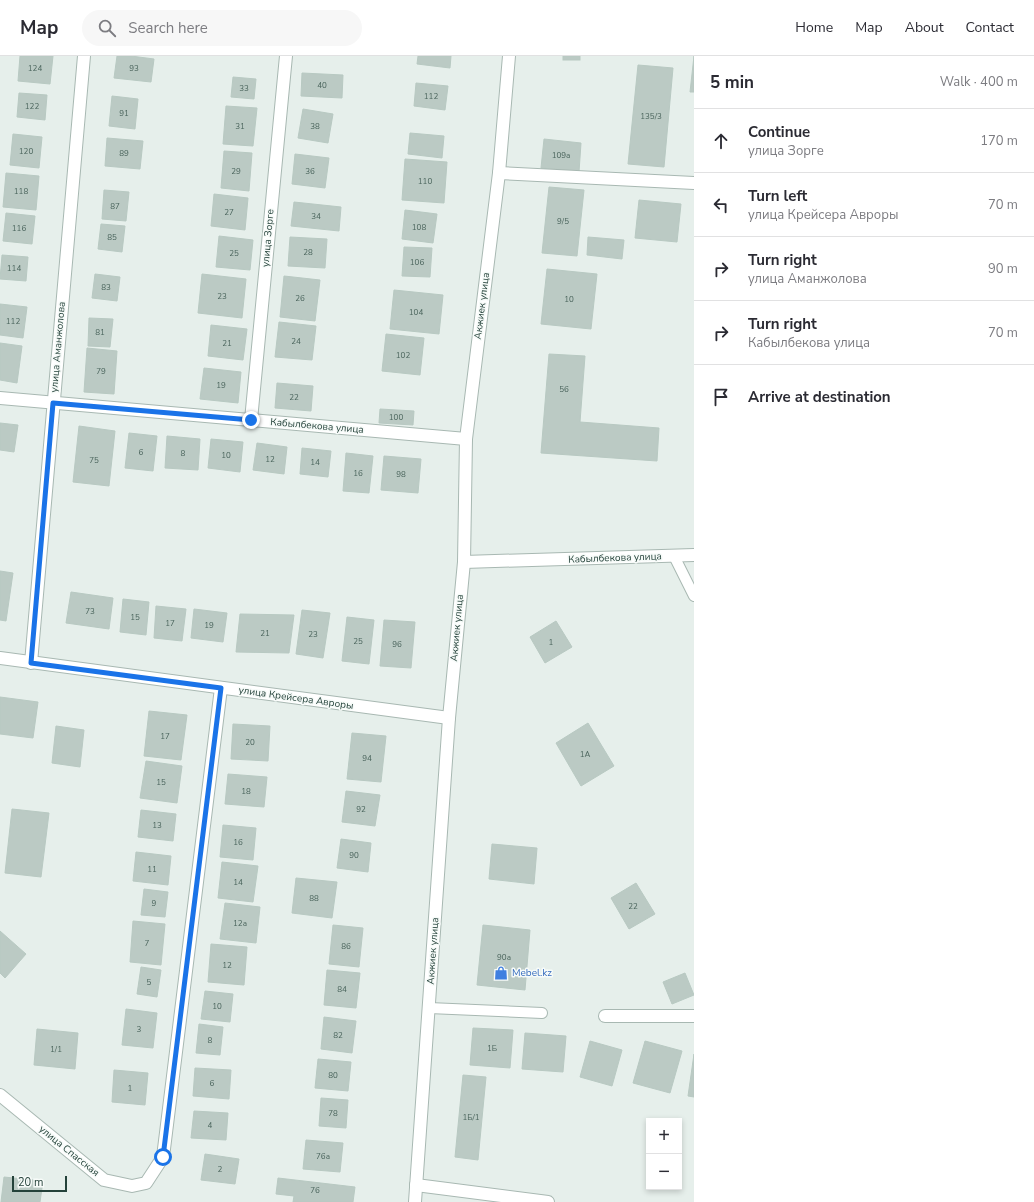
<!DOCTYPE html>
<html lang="en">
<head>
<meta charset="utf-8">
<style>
  body { margin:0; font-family:"Nunito Sans",sans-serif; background:#f7f7f7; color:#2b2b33 }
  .controls { position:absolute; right:12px; bottom:12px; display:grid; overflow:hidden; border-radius:0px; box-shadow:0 2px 6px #0003 }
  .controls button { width:36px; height:36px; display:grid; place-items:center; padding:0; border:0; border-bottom:1px solid #e1e1e2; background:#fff; color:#2b2b33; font:20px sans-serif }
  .scale { position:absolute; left:12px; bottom:10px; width:55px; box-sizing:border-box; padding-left:4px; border:2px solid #24423a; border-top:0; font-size:11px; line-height:14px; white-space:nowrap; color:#24423a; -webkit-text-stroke:3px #f7fbf9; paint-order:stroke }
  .stop { position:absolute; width:12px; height:12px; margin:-9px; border:3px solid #1a73e8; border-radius:50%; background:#fff }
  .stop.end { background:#1a73e8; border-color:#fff; box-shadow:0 1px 4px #0008 }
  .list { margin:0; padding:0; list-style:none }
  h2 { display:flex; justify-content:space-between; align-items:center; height:52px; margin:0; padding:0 16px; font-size:17px }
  h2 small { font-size:13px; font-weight:400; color:#7c7c81 }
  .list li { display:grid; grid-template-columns:26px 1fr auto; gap:12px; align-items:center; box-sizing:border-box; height:64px; padding:0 16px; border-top:1px solid #e1e1e2 }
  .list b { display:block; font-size:15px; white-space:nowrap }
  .list p { margin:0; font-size:13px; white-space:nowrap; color:#7c7c81 }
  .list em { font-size:13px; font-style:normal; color:#7c7c81 }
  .icon { flex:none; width:22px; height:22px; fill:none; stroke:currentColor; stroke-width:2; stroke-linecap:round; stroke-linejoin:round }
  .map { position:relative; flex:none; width:694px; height:1146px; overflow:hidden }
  header { display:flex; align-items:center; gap:24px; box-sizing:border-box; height:56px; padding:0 20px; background:#fff; border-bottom:1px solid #e1e1e2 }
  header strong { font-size:19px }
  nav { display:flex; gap:22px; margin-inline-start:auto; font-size:14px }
  .search { width:280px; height:36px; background:#f7f7f7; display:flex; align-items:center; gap:10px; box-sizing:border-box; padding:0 14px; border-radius:22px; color:#7c7c81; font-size:15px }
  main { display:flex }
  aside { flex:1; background:#fff }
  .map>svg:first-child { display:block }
  .building { fill:#bbcac4; stroke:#b8c9c2 }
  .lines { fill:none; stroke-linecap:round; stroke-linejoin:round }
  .service-casing { stroke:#a8b8b2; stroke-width:12 }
  .minor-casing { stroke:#a8b8b2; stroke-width:14 }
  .service { stroke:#fff; stroke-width:10 }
  .minor { stroke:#fff; stroke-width:12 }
  .route { stroke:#1a73e8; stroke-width:5 }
  .labels { text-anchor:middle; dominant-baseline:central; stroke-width:3; stroke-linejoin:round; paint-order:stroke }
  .number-label { font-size:8px; fill:#4a645c }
  .street-label { font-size:10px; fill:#24423a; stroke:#f7fbf9 }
  .shop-label { font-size:10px; fill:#366cbe; stroke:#f7fbf9; text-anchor:start }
</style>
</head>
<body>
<header>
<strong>Map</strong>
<div class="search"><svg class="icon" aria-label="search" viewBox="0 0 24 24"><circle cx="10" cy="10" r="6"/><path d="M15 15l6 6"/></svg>Search here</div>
<nav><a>Home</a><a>Map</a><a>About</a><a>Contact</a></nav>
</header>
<main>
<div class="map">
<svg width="694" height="1146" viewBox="0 0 694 1146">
  <rect width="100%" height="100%" fill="#e6efeb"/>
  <g class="building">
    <polygon points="20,0 53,0 50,28 18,25"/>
    <polygon points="117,0 131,0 154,3 151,26 114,22"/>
    <polygon points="418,0 451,0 450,12 417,8"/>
    <rect x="563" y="0" width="17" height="4"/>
    <polygon points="694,0 694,36 690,36"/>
    <polygon points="638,9 673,12 664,111 628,108"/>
    <polygon points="302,17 343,19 342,42 301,40"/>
    <polygon points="233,21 256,23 254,43 231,41"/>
    <polygon points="416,27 448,30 445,54 414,50"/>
    <polygon points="19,37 47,39 45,64 17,61"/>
    <polygon points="112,40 138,43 135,73 109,70"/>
    <polygon points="226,50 257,52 253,90 223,88"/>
    <polygon points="303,53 333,58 328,87 298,82"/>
    <polygon points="410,77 444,80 442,102 408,98"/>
    <polygon points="13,78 42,81 39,112 10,109"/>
    <polygon points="107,82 143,85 140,113 105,110"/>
    <polygon points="544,83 581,87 579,116 541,112"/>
    <polygon points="224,95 252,97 249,135 221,132"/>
    <polygon points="295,98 329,102 325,132 292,128"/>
    <polygon points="405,103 447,106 444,147 402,144"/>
    <polygon points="6,117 39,120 36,154 3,151"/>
    <polygon points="549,131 584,134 577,200 542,197"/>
    <polygon points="104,134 129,136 126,165 102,163"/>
    <polygon points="214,138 248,142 245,174 211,170"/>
    <polygon points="639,144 681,148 677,186 635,182"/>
    <polygon points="294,146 341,151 339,175 291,170"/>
    <polygon points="405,154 437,158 433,187 402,183"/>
    <polygon points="6,157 35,160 32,188 3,185"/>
    <polygon points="101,168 125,170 122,196 98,193"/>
    <polygon points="219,180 253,184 250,214 216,211"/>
    <polygon points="290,181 327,183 325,212 288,210"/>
    <polygon points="588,181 624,184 622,203 587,199"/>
    <polygon points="404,191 432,192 430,221 402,220"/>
    <polygon points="2,199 28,201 26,225 0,223"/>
    <polygon points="547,213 597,218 591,273 541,268"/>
    <polygon points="95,218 120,221 117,245 92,242"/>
    <polygon points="202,218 246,223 242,262 198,257"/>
    <polygon points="284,220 320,224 315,265 280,261"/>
    <polygon points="394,234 443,239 439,278 390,273"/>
    <polygon points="0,248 27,251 23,282 0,279"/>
    <polygon points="89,262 113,263 110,291 88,290"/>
    <polygon points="279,266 316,270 312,304 275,301"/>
    <polygon points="211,269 247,273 243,304 208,300"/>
    <polygon points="386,278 424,282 420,319 382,315"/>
    <polygon points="0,287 22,290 17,327 0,324"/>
    <polygon points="87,292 117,295 114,338 84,336"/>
    <polygon points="549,298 585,300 580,366 659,372 657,405 541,397"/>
    <polygon points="204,312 241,316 238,347 200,343"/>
    <polygon points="277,327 313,330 311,355 275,352"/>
    <polygon points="380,353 414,355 413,369 379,367"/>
    <polygon points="0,367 18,369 14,396 0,394"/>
    <polygon points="79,370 115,375 109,430 73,426"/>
    <polygon points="129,377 157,380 153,415 125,412"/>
    <polygon points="167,380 200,383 198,414 165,412"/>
    <polygon points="211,383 243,386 240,416 208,412"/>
    <polygon points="257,387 287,391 284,418 253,414"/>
    <polygon points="302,392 331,395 328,421 300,418"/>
    <polygon points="346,397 373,400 369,437 343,435"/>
    <polygon points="384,400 421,403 418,437 381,434"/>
    <polygon points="0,515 13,517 6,565 0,564"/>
    <polygon points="71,536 113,542 109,573 66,567"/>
    <polygon points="123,543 149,546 146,579 120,576"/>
    <polygon points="156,550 186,553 182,585 154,582"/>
    <polygon points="194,553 227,557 223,586 191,582"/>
    <polygon points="302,554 330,557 323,602 296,598"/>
    <polygon points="240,558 294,559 289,597 236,596"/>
    <polygon points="347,561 374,564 369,608 342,605"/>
    <polygon points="384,564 415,566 411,612 380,610"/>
    <polygon points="556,565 572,591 545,607 530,581"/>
    <polygon points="0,641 38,646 33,682 0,678"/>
    <polygon points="149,655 187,659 181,704 144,700"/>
    <polygon points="588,667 614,710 581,730 556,687"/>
    <polygon points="233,668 270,670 268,705 231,703"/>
    <polygon points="56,670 84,674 80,711 52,707"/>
    <polygon points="352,677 386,680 381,726 347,723"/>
    <polygon points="146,705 182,710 177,747 140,742"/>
    <polygon points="228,718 267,721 264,751 225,748"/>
    <polygon points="346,735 380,739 375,770 342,766"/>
    <polygon points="12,753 49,757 41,821 5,817"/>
    <polygon points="141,754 176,758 173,785 138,781"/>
    <polygon points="223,769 256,772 253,804 220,801"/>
    <polygon points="341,783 371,787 368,816 337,812"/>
    <polygon points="492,788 537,792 534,828 489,823"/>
    <polygon points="136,796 171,800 168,829 133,825"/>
    <polygon points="222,806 258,810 253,846 218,842"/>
    <polygon points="296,822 337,826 332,862 292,857"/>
    <polygon points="636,827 655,858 629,873 611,842"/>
    <polygon points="144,833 168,836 165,861 141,859"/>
    <polygon points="225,847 260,851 256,887 220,883"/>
    <polygon points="133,865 165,868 161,909 130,906"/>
    <polygon points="333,869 363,872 359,911 329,908"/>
    <polygon points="483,869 530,874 525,934 477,929"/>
    <polygon points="0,875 26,898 5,922 0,917"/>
    <polygon points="211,888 247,891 244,929 208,926"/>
    <polygon points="141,911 161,914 157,941 137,938"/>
    <polygon points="327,914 360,917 356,952 324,949"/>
    <polygon points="685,917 694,939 672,948 663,926"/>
    <polygon points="205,935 233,938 230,966 201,963"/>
    <polygon points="126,953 157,957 153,992 122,989"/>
    <polygon points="324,961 356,965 352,997 321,993"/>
    <polygon points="199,968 223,971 220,999 196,997"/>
    <polygon points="473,972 513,974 510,1012 470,1009"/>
    <polygon points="37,973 78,977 75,1013 34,1009"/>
    <polygon points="525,977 566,980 563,1016 522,1013"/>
    <polygon points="590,985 622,994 612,1030 580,1021"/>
    <polygon points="645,985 682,995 670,1037 633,1027"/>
    <polygon points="694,998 694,1041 688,1040"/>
    <polygon points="318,1003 351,1006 348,1035 315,1032"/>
    <polygon points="195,1012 231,1014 229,1043 193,1040"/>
    <polygon points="114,1014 148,1017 145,1049 112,1046"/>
    <polygon points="463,1019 486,1021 478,1104 455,1101"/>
    <polygon points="321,1042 348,1044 346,1072 319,1070"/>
    <polygon points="194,1055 228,1057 226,1084 191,1082"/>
    <polygon points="306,1084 343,1087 340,1116 303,1113"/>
    <polygon points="205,1098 239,1103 235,1128 201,1124"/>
    <polygon points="4,1121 43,1125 40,1146 1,1146"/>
    <polygon points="278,1122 355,1131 353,1146 293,1146 294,1140 276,1138"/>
  </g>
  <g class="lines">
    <g class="service-casing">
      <g id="service">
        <polyline points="674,500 694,540"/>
        <polyline points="429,952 542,957"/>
      </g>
    </g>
    <g class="minor-casing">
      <g id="minor">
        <polyline points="499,117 694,127"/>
        <polyline points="0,342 466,383"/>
        <polyline points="251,364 286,0"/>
        <polyline points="464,506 694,499"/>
        <polyline points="0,602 449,662"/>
        <polyline points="31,607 84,0"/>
        <polyline points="605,960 694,960"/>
        <polyline points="0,1039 104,1124 132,1130 146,1127 163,1101 221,632"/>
        <polyline points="416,1129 548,1146"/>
        <polyline points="415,1146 449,662 464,506 466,383 499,117 509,0"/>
      </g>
    </g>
    <use href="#service" class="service"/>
    <use href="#minor" class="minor"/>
  </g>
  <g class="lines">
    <polyline class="route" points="163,1101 221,632 31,607 53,347 251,364"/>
  </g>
  <defs>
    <g id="shop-bare" transform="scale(1.08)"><path d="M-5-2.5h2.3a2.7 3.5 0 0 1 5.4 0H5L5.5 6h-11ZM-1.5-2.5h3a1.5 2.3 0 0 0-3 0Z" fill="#3f7fe0" stroke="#f7fbf9" stroke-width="2.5" paint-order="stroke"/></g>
  </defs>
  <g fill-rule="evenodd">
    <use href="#shop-bare" x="501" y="917"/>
  </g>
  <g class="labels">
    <g class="number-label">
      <text x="35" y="12">124</text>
      <text x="134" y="12">93</text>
      <text x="322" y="29">40</text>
      <text x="244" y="32">33</text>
      <text x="431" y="40">112</text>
      <text x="32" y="50">122</text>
      <text x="124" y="57">91</text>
      <text x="651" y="60">135/3</text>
      <text x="240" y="70">31</text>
      <text x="315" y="70">38</text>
      <text x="26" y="95">120</text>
      <text x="124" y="97">89</text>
      <text x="561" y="99">109а</text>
      <text x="236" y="115">29</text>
      <text x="310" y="115">36</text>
      <text x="425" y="125">110</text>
      <text x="21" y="135">118</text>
      <text x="115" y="150">87</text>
      <text x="229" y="156">27</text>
      <text x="316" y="160">34</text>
      <text x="563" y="165">9/5</text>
      <text x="419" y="171">108</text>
      <text x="19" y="172">116</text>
      <text x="112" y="181">85</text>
      <text x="308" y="196">28</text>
      <text x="234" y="197">25</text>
      <text x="417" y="206">106</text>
      <text x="14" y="212">114</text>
      <text x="106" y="231">83</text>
      <text x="222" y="240">23</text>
      <text x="300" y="242">26</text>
      <text x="569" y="243">10</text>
      <text x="416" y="256">104</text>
      <text x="13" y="265">112</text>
      <text x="100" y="276">81</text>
      <text x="296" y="285">24</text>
      <text x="227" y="287">21</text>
      <text x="403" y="299">102</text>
      <text x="101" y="315">79</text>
      <text x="221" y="329">19</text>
      <text x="564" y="333">56</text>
      <text x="294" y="341">22</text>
      <text x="396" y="361">100</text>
      <text x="141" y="396">6</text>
      <text x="183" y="397">8</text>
      <text x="226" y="399">10</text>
      <text x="270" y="403">12</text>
      <text x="94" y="404">75</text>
      <text x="315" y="406">14</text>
      <text x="358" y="417">16</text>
      <text x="401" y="418">98</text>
      <text x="90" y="555">73</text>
      <text x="135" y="561">15</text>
      <text x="170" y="567">17</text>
      <text x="209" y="569">19</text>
      <text x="265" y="577">21</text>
      <text x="313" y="578">23</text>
      <text x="358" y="585">25</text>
      <text x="551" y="586">1</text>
      <text x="397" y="588">96</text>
      <text x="165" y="680">17</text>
      <text x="250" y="686">20</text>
      <text x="585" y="698">1А</text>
      <text x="367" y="702">94</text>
      <text x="161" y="726">15</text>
      <text x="246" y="735">18</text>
      <text x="361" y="753">92</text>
      <text x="157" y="769">13</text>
      <text x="238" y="786">16</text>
      <text x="354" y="799">90</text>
      <text x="152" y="813">11</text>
      <text x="238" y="826">14</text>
      <text x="314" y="842">88</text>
      <text x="154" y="847">9</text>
      <text x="633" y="850">22</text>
      <text x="240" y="867">12а</text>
      <text x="147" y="887">7</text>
      <text x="346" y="890">86</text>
      <text x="504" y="901">90а</text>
      <text x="227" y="909">12</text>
      <text x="149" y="926">5</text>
      <text x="342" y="933">84</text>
      <text x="217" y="950">10</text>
      <text x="139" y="973">3</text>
      <text x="338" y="979">82</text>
      <text x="210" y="984">8</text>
      <text x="492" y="992">1Б</text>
      <text x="56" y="993">1/1</text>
      <text x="333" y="1019">80</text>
      <text x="212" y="1027">6</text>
      <text x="130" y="1032">1</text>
      <text x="333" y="1057">78</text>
      <text x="471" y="1061">1Б/1</text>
      <text x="210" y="1069">4</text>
      <text x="323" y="1100">76а</text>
      <text x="220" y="1113">2</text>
      <text x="315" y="1134">76</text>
    </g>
    <g class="street-label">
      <text transform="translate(268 182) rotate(-85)">улица Зорге</text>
      <text transform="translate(482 250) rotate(-83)">Акжиек улица</text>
      <text transform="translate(58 291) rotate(-85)">улица Аманжолова</text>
      <text transform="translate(317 370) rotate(5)">Кабылбекова улица</text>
      <text transform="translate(615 502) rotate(-2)">Кабылбекова улица</text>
      <text transform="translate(457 572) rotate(-85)">Акжиек улица</text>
      <text transform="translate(296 642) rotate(8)">улица Крейсера Авроры</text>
      <text transform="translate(433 895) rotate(-86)">Акжиек улица</text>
      <text transform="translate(69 1095) rotate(39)">улица Спасская</text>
    </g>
    <g class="shop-label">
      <text x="512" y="917">Mebel.kz</text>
    </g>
  </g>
</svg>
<div class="controls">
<button>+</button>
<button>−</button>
</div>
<div class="scale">20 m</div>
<div class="stop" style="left:163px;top:1101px"></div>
<div class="stop end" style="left:251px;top:364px"></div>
</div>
<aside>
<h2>5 min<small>Walk · 400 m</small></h2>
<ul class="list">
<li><svg class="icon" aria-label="ahead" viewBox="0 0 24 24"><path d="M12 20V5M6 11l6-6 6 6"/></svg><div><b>Continue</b><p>улица Зорге</p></div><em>170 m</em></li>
<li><svg class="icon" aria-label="left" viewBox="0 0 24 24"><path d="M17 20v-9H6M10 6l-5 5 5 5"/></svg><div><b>Turn left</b><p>улица Крейсера Авроры</p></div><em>70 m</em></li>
<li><svg class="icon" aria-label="right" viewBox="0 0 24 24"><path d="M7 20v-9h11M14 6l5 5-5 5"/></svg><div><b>Turn right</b><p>улица Аманжолова</p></div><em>90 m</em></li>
<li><svg class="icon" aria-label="right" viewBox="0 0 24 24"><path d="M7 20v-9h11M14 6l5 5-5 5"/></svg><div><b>Turn right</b><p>Кабылбекова улица</p></div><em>70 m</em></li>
<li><svg class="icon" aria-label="arrive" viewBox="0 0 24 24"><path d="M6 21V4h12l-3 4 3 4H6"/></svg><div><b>Arrive at destination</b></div></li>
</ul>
</aside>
</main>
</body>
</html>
